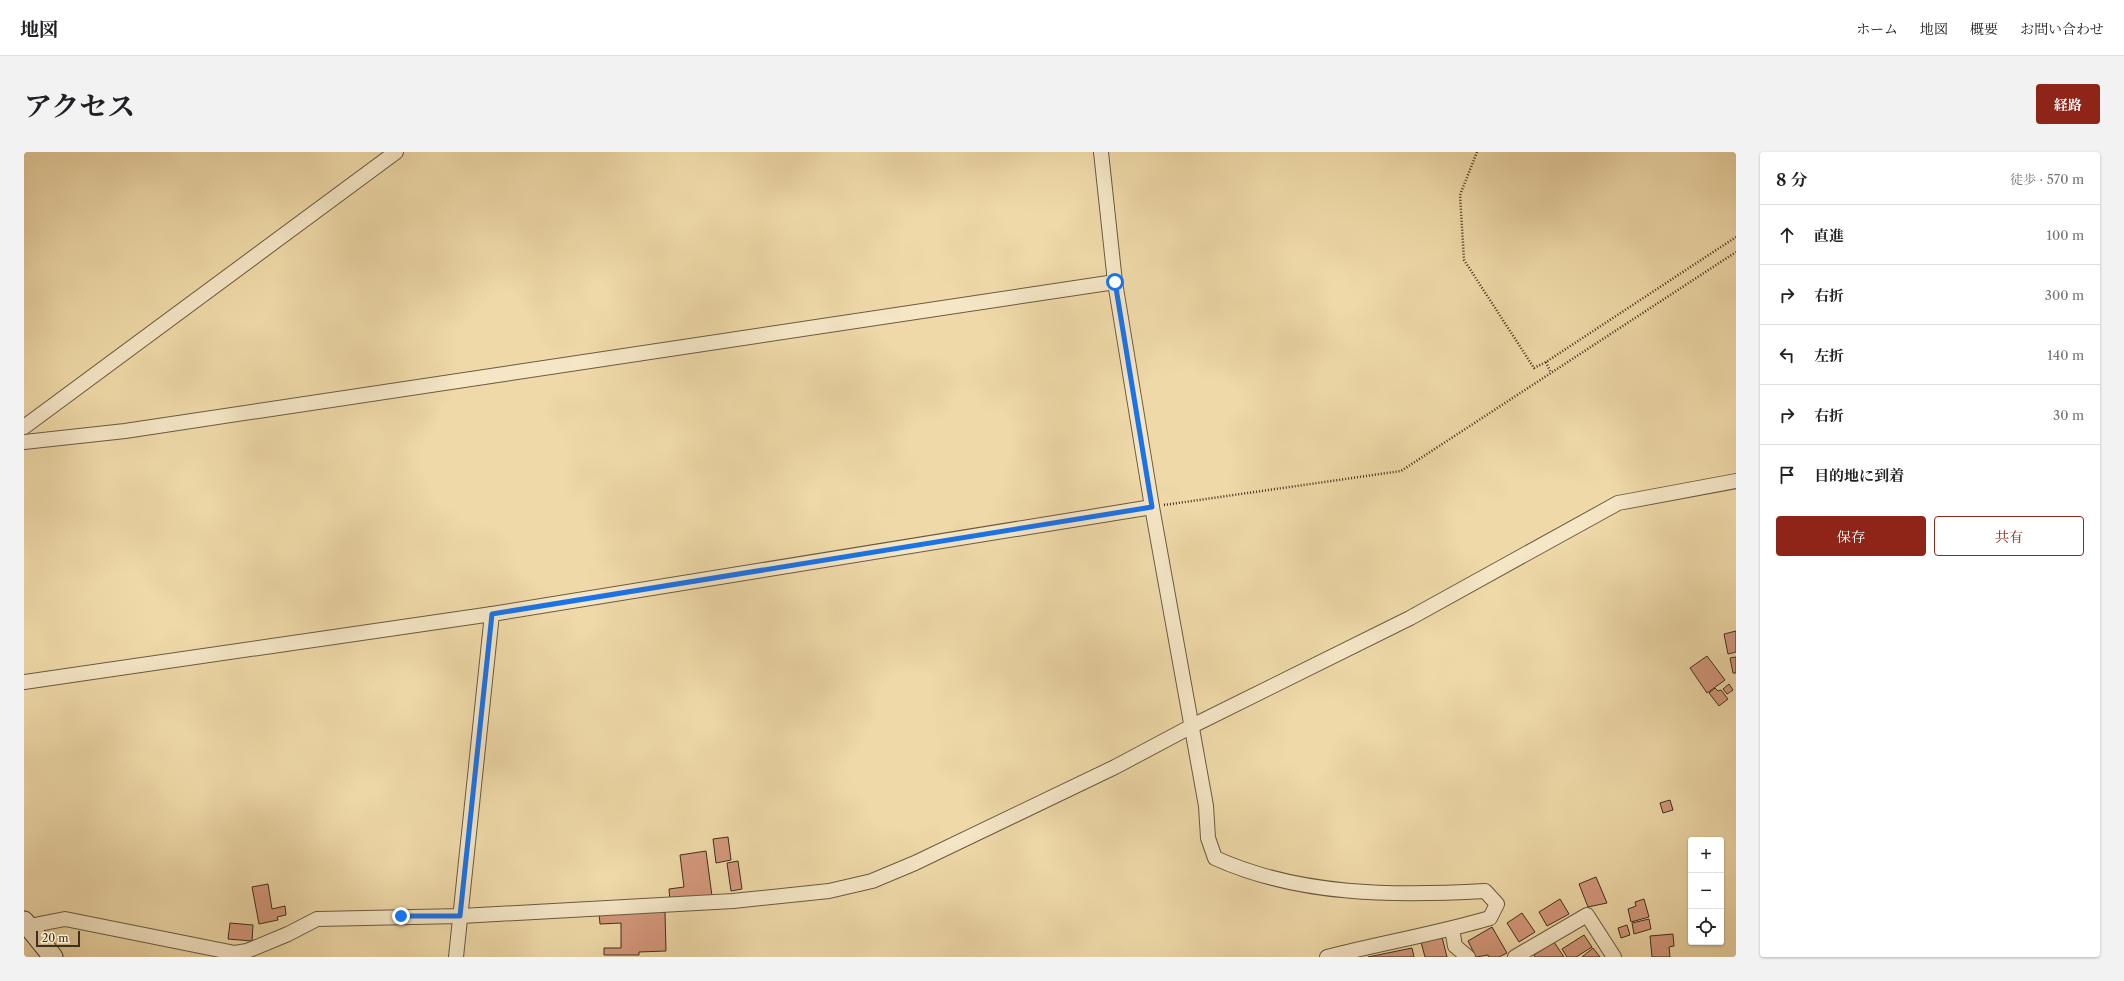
<!DOCTYPE html>
<html lang="ja">
<head>
<meta charset="utf-8">
<style>
  body { margin:0; font-family:"Libre Caslon Text","Noto Serif JP",serif; background:#f2f2f2; color:#202124 }
  .controls { position:absolute; right:12px; bottom:12px; display:grid; overflow:hidden; border-radius:4px; box-shadow:0 1px 3px #0004 }
  .controls button { width:36px; height:36px; display:grid; place-items:center; padding:0; border:0; border-bottom:1px solid #e0e0e0; background:#fff; color:#202124; font:20px sans-serif }
  .scale { position:absolute; left:12px; bottom:10px; width:44px; box-sizing:border-box; padding-left:4px; border:2px solid #3e2f1d; border-top:0; font-size:11px; line-height:14px; white-space:nowrap; color:#3e2f1d; -webkit-text-stroke:3px #f5e6c6; paint-order:stroke }
  .stop { position:absolute; width:12px; height:12px; margin:-9px; border:3px solid #1a73e8; border-radius:50%; background:#fff }
  .stop.end { background:#1a73e8; border-color:#fff; box-shadow:0 1px 4px #0008 }
  .list { margin:0; padding:0; list-style:none }
  h2 { display:flex; justify-content:space-between; align-items:center; height:52px; margin:0; padding:0 16px; font-size:17px }
  h2 small { font-size:13px; font-weight:400; color:#757577 }
  .list li { display:grid; grid-template-columns:26px 1fr auto; gap:12px; align-items:center; box-sizing:border-box; height:60px; padding:0 16px; border-top:1px solid #e0e0e0 }
  .list b { display:block; font-size:15px; white-space:nowrap }
  .list em { font-size:13px; font-style:normal; color:#757577 }
  .actions { display:flex; gap:8px; padding:12px 16px }
  .actions a { flex:1; padding:9px 0; border:1px solid #8f2418; border-radius:4px; text-align:center; font-size:14px; color:#8f2418 }
  .actions .main { background:#8f2418; color:#fff }
  .icon { flex:none; width:22px; height:22px; fill:none; stroke:currentColor; stroke-width:2; stroke-linecap:round; stroke-linejoin:round }
  .map { position:relative; flex:none; width:1712px; height:805px; overflow:hidden; border-radius:4px }
  header { display:flex; align-items:center; gap:24px; box-sizing:border-box; height:56px; padding:0 20px; background:#fff; border-bottom:1px solid #e0e0e0 }
  header strong { font-size:19px }
  nav { display:flex; gap:22px; margin-inline-start:auto; font-size:14px }
  .intro { display:flex; align-items:center; justify-content:space-between; box-sizing:border-box; height:96px; padding:0 24px }
  h1 { margin:0; font-size:28px }
  .button { padding:10px 18px; border-radius:4px; background:#8f2418; color:#fff; font-size:14px; font-weight:700 }
  main { display:flex; gap:24px; padding:0 24px }
  aside { flex:1; background:#fff; border-radius:4px; box-shadow:0 1px 3px #0004 }
  .map>svg:first-child { display:block }
  .building { fill:#d4987c; stroke:#3e2f1d }
  .lines { fill:none; stroke-linecap:round; stroke-linejoin:round }
  .street-casing { stroke:#6a5a40; stroke-width:16 }
  .secondary-casing { stroke:#3e2f1d; stroke-width:21 }
  .path { stroke:#3e2f1d; stroke-width:2.5; stroke-dasharray:1 2; stroke-linecap:butt }
  .street { stroke:#f5e6c6; stroke-width:14 }
  .secondary { stroke:#f5e6c6; stroke-width:19 }
  .route { stroke:#1a73e8; stroke-width:5 }
</style>
</head>
<body>
<header>
<strong>地図</strong>
<nav><a>ホーム</a><a>地図</a><a>概要</a><a>お問い合わせ</a></nav>
</header>
<div class="intro"><h1>アクセス</h1><a class="button">経路</a></div>
<main>
<div class="map">
<svg width="1712" height="805" viewBox="0 0 1712 805">
  <rect width="100%" height="100%" fill="#efd9a8"/>
  <filter id="stains"><feTurbulence type="fractalNoise" baseFrequency=".005" numOctaves="4"/><feColorMatrix values="0 0 0 0 .2 0 0 0 0 .09 0 0 0 0 .02 0 0 0 .5 -.17"/></filter>
  <radialGradient id="worn" r=".72"><stop offset=".6" stop-color="#630" stop-opacity="0"/><stop offset="1" stop-color="#630" stop-opacity=".3"/></radialGradient>
  <g class="building">
    <polygon points="1712,479 1712,500 1704,502 1700,482"/>
    <polygon points="1683,504 1701,528 1683,541 1666,516"/>
    <polygon points="1712,505 1712,521 1709,521 1706,506"/>
    <polygon points="1705,532 1709,538 1703,542 1699,537"/>
    <polygon points="1691,536 1694,539 1697,538 1704,547 1695,554 1685,541"/>
    <polygon points="1646,648 1649,658 1639,661 1636,651"/>
    <polygon points="704,685 707,708 692,711 689,687"/>
    <polygon points="682,699 688,744 646,750 645,737 660,735 656,703"/>
    <polygon points="714,709 718,737 707,739 703,711"/>
    <polygon points="1572,725 1583,751 1564,755 1555,732"/>
    <polygon points="244,732 248,757 261,754 262,763 253,765 254,768 235,772 228,735"/>
    <polygon points="1536,747 1545,762 1523,774 1515,760"/>
    <polygon points="1620,747 1625,765 1607,770 1604,757 1612,754 1611,750"/>
    <polygon points="641,760 642,799 615,800 615,803 580,803 580,796 597,796 597,771 576,772 575,761"/>
    <polygon points="1498,761 1511,780 1495,790 1483,771"/>
    <polygon points="1625,767 1627,777 1610,782 1608,771"/>
    <polygon points="206,771 229,773 228,789 204,787"/>
    <polygon points="1603,773 1606,783 1597,786 1594,776"/>
    <polygon points="1468,775 1483,801 1475,805 1465,805 1464,803 1452,805 1444,789"/>
    <polygon points="1649,782 1650,794 1645,795 1646,805 1628,805 1626,784"/>
    <polygon points="1560,783 1568,795 1552,805 1543,805 1538,797"/>
    <polygon points="1418,785 1423,805 1401,805 1397,790"/>
    <polygon points="1530,790 1540,805 1511,805 1510,803"/>
    <polygon points="1388,796 1390,805 1344,805"/>
    <polygon points="1569,796 1576,805 1558,805"/>
  </g>
  <g class="lines">
    <g class="street-casing">
      <g id="street">
        <path d="M1077,0L1091,130L1128,355L1182,654L1184,686L1191,706C1275,744 1370,744 1461,739L1473,752L1466,766C1412,782 1357,791 1303,805"/>
        <polyline points="0,275 372,0"/>
        <polyline points="0,290 101,279 1091,130"/>
        <polyline points="0,530 468,462"/>
        <polyline points="5,774 41,767 211,801 223,799 264,782 293,767 437,764 709,749 805,739 848,729 891,711 1091,615 1168,574 1386,466 1594,351 1712,329"/>
        <polyline points="1428,777 1431,794 1444,805"/>
        <polyline points="432,805 468,462 1128,355"/>
        <polyline points="1491,805 1563,763 1590,805"/>
      </g>
    </g>
    <g class="secondary-casing">
      <polyline id="secondary" points="0,769 29,805"/>
    </g>
    <g class="path">
      <polyline points="1453,0 1436,43 1440,108 1510,216 1522,210 1712,85"/>
      <polyline points="1522,210 1527,221"/>
      <polyline points="1140,353 1377,319 1712,100"/>
    </g>
    <use href="#street" class="street"/>
    <use href="#secondary" class="secondary"/>
  </g>
  <g class="lines">
    <polyline class="route" points="377,764 436,764 468,462 1128,355 1091,130"/>
  </g>
  <rect width="100%" height="100%" filter="url(#stains)"/>
  <rect width="100%" height="100%" fill="url(#worn)"/>
</svg>
<div class="controls">
<button>+</button>
<button>−</button>
<button><svg class="icon" aria-label="locate" viewBox="0 0 24 24"><circle cx="12" cy="12" r="6"/><path d="M12 2v4M12 18v4M2 12h4M18 12h4"/></svg></button>
</div>
<div class="scale">20 m</div>
<div class="stop" style="left:1091px;top:130px"></div>
<div class="stop end" style="left:377px;top:764px"></div>
</div>
<aside>
<h2>8 分<small>徒歩 · 570 m</small></h2>
<ul class="list">
<li><svg class="icon" aria-label="ahead" viewBox="0 0 24 24"><path d="M12 20V5M6 11l6-6 6 6"/></svg><div><b>直進</b></div><em>100 m</em></li>
<li><svg class="icon" aria-label="right" viewBox="0 0 24 24"><path d="M7 20v-9h11M14 6l5 5-5 5"/></svg><div><b>右折</b></div><em>300 m</em></li>
<li><svg class="icon" aria-label="left" viewBox="0 0 24 24"><path d="M17 20v-9H6M10 6l-5 5 5 5"/></svg><div><b>左折</b></div><em>140 m</em></li>
<li><svg class="icon" aria-label="right" viewBox="0 0 24 24"><path d="M7 20v-9h11M14 6l5 5-5 5"/></svg><div><b>右折</b></div><em>30 m</em></li>
<li><svg class="icon" aria-label="arrive" viewBox="0 0 24 24"><path d="M6 21V4h12l-3 4 3 4H6"/></svg><div><b>目的地に到着</b></div></li>
</ul>
<div class="actions"><a class="main">保存</a><a>共有</a></div>
</aside>
</main>
</body>
</html>
